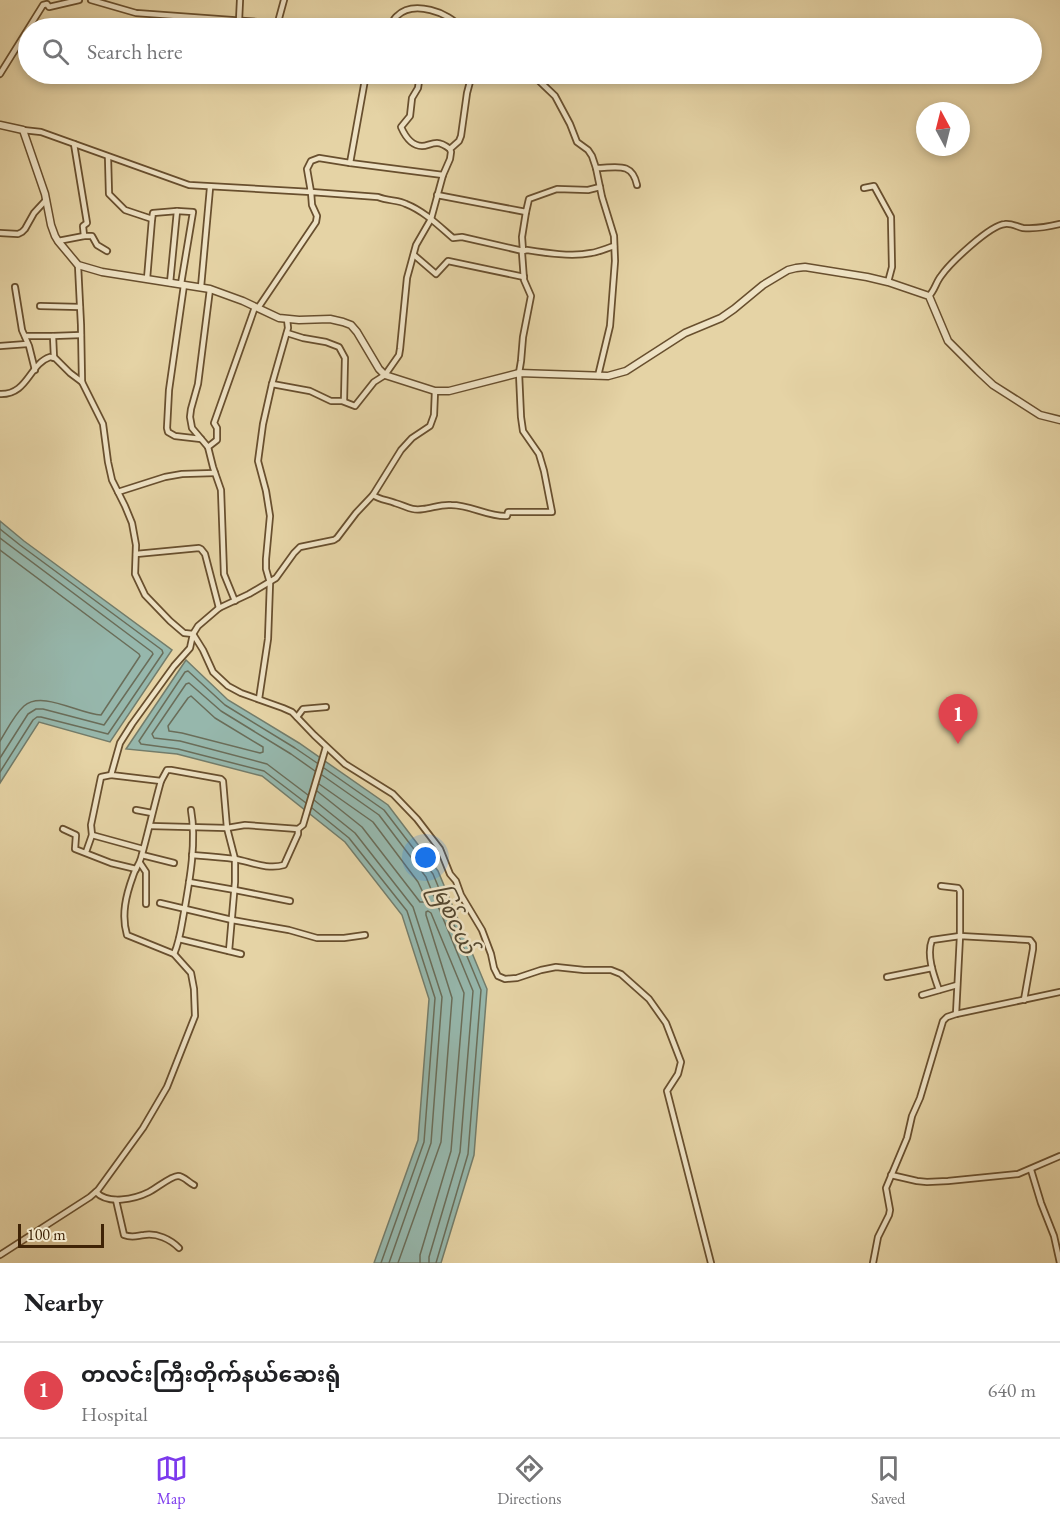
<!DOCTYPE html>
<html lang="en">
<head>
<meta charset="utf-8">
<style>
  body { margin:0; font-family:"EB Garamond","Noto Sans Myanmar",serif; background:#f2f2f2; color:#202124 }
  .compass { position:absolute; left:916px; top:102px; width:54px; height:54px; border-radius:50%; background:#fff; box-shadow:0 3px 9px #0003; rotate:353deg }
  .scale { position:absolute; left:18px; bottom:15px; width:86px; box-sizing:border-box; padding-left:6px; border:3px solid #3f2306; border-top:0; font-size:16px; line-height:21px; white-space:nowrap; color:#3f2306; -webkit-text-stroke:4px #eee2c4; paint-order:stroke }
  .you { position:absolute; left:426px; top:858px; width:21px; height:21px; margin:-15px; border:4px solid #fff; border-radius:50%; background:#1a73e8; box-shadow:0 0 0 9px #1a73e833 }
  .badge { display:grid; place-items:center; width:39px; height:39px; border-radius:50%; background:#7c3aed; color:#fff; font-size:20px; font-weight:700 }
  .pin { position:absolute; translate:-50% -50px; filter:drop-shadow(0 2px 3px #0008) }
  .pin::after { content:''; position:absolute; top:32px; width:21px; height:18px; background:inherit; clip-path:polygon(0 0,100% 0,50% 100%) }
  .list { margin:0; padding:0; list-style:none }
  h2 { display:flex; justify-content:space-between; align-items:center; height:78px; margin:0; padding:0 24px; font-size:26px }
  h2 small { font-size:20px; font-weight:400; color:#757577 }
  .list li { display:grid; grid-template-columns:39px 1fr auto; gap:18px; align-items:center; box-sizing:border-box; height:96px; padding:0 24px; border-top:2px solid #e0e0e0 }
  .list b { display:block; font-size:22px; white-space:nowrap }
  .list p { margin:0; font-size:20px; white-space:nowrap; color:#757577 }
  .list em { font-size:20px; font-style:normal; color:#757577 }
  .icon { flex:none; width:33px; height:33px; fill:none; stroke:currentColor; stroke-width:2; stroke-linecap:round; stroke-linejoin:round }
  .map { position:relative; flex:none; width:1060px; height:1263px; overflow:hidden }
  .search { position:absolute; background:#fff; box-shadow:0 3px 9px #0003; left:18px; right:18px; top:18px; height:66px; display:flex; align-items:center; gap:15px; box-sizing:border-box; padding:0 21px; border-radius:33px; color:#757577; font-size:22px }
  .sheet { height:174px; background:#fff }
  nav { display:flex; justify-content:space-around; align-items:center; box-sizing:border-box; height:84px; border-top:2px solid #e0e0e0; background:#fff; font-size:16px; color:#757577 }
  nav a { display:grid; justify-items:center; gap:3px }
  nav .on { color:#7c3aed }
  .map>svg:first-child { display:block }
  .water { fill:#96b7ac; stroke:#737c6a; stroke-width:1.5 }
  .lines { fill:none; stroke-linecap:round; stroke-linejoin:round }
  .shore { stroke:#6a6d59; stroke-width:1.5 }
  .minor-casing { stroke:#684f2e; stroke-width:8 }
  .tertiary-casing { stroke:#684f2e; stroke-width:9 }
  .minor { stroke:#eee2c4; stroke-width:4.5 }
  .tertiary { stroke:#eee2c4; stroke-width:6 }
  .labels { text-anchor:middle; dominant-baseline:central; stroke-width:5; stroke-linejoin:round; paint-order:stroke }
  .water-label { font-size:22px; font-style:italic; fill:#554830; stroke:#eee2c4 }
</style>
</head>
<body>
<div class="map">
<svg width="1060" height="1263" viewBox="0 0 1060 1263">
  <rect width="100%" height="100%" fill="#e5d3a5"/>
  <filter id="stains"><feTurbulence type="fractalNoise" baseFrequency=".00333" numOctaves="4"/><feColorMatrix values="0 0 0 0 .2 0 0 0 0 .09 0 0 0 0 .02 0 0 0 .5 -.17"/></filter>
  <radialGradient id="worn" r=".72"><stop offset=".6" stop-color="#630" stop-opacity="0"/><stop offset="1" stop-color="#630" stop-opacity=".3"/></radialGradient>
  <g class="water">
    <polygon points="0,521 24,541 172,650 110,742 39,722 0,783"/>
    <polygon points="186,660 228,700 299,743 388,805 438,871 487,989 474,1155 441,1263 374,1263 418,1140 429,999 402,915 345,842 262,776 177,754 126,749"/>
  </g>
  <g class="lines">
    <g class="shore">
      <polyline points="0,529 20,545 162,650 163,653 108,734 41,717 37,717 33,720 0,772"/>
      <polyline points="0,538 152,652 153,654 104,725 43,709 36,709 28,714 0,758"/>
      <path d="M0,550L139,654L140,656L101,715C79,714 42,690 24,706C14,715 7,730 0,741"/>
      <polygon points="191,696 215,718 263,747 263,752 260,753 182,733 169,731 168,726 188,698"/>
      <polyline points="324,768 384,810 433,874 481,990 468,1154 436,1263"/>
      <polyline points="322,775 379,815 426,877 473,991 460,1152 429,1257 429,1263"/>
      <polyline points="317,791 362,827 420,902 425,902 426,899 418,882 373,822 319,784"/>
      <polyline points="308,795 267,764 180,741 154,738 152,734 186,684 189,683 221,711 291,754 315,771"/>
      <polyline points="314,800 355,833 413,907 442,997 431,1143 389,1263"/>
      <polyline points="306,803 264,771 178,749 141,744 139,741 185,672 188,671 225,705 295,748 317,763"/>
      <polyline points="312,808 349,838 407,911 435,998 424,1142 381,1263"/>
      <polyline points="398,1263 441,1142 452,998 426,915 426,912 428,911 431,913 464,993 451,1151 420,1255 420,1263"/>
    </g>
    <g class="minor-casing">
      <g id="minor">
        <polyline points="91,0 136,13 272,23 278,22 284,0"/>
        <polyline points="239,21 240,0"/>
        <path d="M390,28C392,24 393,19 397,16C413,0 449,12 461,28"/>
        <polyline points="0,74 43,5 47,4 49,7 79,0"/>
        <path d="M420,74L418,88L412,98L410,116L401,127C405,136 411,146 422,146C427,146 431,143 437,143C442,143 446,146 450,149"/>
        <polyline points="532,74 555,96 570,124 577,142 588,150 592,156 596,168 602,197 614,236 615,261 610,326 598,376"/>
        <polyline points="23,130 41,132 189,185 311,192 307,169 311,161 319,158 350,163 366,74"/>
        <polyline points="74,144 87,223 83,226 84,236"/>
        <polyline points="108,157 109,194 125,210 152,219 147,279"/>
        <polyline points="350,163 443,175"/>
        <path d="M596,168C616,168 632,161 637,185"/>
        <polyline points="864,188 874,186 891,217 892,267 888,282"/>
        <polyline points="437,195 526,212 529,199 557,189 588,190 600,187"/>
        <polyline points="152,219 153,213 177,211 193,212 181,284"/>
        <polyline points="0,233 18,234 22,232 25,229 34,213 46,200"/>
        <polyline points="58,241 84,236 92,236 97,245 107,251"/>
        <polyline points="414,255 436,274 448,261 524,277"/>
        <polyline points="78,265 81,325 82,382 103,424 108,462 112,480 125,506 132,523 136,545 135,574 145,595 170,621 184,633 193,634 203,650 213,672 228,686 241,693 283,708 292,712 314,735 345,764 393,794 417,819 440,849 450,874 456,881 461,895 482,930 491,954 494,968 498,976 505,979 517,978 541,970 556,967 584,970 611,970 621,974 649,999 666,1023 681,1062 678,1074 667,1091 711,1263"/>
        <polyline points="170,283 177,211"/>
        <polyline points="184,285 169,390 167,428 168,432 175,436 201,439"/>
        <polyline points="15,287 22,330 29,346 35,370"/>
        <polyline points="201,287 210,188"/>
        <path d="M929,296C935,290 936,282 941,276C950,263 990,225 1005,224C1011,223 1018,227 1023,228C1036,229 1048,227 1060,224"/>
        <polyline points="40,306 80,307"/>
        <path d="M258,308L316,222L317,216L312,205L311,192L378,197C388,201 399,200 406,204C424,211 439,226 453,238L462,237L523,251L522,237L526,212"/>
        <polyline points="287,333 303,338 326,342 339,347 345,358 344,401"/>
        <polyline points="25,336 53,336 54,358"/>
        <polyline points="53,336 81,335"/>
        <polyline points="0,346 27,344"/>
        <polyline points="272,384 310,391 331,401 342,401 355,406 374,382 385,375 399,355 400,349 407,278 416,245 431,219 443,175 450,159 451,152 450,149 459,141 461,136 467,93 472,74"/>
        <path d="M0,394C28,395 29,364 50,357L55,358L70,373L82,382"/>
        <polyline points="208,447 192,428 190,417 191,409 198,384 210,289"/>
        <polyline points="118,492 165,477 182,474 215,473"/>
        <path d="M373,495C380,500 388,500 395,503C406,506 411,511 423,509C432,508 442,504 451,505C471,505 488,517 507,516L508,512H552L544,471L539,454L523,431L521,417L519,373L521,361L523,337L531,296L524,280L522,253L523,251L527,250C546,253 572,257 591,253C599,252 607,248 614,246"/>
        <polyline points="136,554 199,548 201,549 205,554 219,608"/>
        <polyline points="235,601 224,574 221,490 213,467 208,447 217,440 217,428 214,423 255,307"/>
        <polyline points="259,699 268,639 270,583 266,569 266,559 270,516 266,491 258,461 263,424 272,384 288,328 287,319"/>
        <polyline points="297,717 303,709 326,707"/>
        <polyline points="161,781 167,770 171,770 221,779 223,781 227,828 235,859 235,882 229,951"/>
        <polyline points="136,810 152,813"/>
        <polyline points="150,826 227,828 245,825 298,829 303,825 326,747"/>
        <polyline points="63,829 76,835 75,849 111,863 136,869"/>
        <polyline points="92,835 143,849"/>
        <polyline points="86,852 92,835 91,825 101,777 111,775"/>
        <polyline points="142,855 174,863"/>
        <path d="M192,855C206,856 221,857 235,859C251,862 268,870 284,865L298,834V829"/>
        <polyline points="140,863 146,872 146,904"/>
        <polyline points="189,882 235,890 290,901"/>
        <polyline points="941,886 958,888 960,891 960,936 956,1014"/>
        <polyline points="160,903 232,920 289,930 317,938 344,938 365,935"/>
        <polyline points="179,939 241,954"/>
        <path d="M174,954C179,943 181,930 183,918C189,884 197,844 191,810"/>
        <polyline points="887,977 932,968"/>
        <path d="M939,990C934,976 926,955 932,940L960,936L1030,940L1033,944V949L1024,1000"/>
        <polyline points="922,995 957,985"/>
        <polyline points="1031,1170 1041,1203 1054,1236 1060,1263"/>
        <polyline points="891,1175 917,1181 927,1182 948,1181 1018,1174 1060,1156"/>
        <path d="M96,1192C108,1205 135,1199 149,1192C157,1188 171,1176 178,1176C184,1176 189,1183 194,1185"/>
        <path d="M116,1200L124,1235C132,1238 136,1236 144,1235C157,1233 170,1239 179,1248"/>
        <path d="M0,1255L90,1197L98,1190L143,1128L167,1087L195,1016L194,989L191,973L174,954L127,935C121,915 126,895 133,876C135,869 139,865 141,858C148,833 154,806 161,781L111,775L120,743L132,724L174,666L190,648L193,634L198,626L219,608L249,594L276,578L294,553L300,547L334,540L337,538L356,513L373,495L401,450L412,438L430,426L434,415L435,391"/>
        <polyline points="873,1263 878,1237 889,1215 890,1210 886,1188 907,1138 912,1116 920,1098 943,1021 947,1017 956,1014 1060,992"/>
      </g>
    </g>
    <g class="tertiary-casing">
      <polyline id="tertiary" points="0,125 23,130 45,194 51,225 55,236 58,241 78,265 102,272 210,289 243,301 279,318 299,320 330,319 343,322 351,325 357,332 379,369 385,375 435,391 449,391 519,373 608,376 626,371 685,333 721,318 734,309 763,285 788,270 796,268 805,267 867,277 888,282 929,296 948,341 978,371 993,385 1040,415 1060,420"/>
    </g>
    <use href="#minor" class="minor"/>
    <use href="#tertiary" class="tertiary"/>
  </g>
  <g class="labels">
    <g class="water-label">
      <text transform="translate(454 919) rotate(65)">မြစ်ငယ်</text>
    </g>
  </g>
  <rect width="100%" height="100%" filter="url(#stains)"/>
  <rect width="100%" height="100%" fill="url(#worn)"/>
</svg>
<svg class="compass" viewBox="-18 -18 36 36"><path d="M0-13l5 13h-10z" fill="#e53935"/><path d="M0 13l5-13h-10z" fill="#757577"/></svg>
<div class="scale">100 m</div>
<div class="you"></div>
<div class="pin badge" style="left:958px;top:744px;background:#e0444e">1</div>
<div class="search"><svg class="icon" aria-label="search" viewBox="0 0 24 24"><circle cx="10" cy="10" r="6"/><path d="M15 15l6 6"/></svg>Search here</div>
</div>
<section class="sheet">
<h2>Nearby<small></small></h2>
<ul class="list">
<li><span class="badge" style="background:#e0444e">1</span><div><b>တလင်းကြီးတိုက်နယ်ဆေးရုံ</b><p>Hospital</p></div><em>640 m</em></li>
</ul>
</section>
<nav>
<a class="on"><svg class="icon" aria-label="map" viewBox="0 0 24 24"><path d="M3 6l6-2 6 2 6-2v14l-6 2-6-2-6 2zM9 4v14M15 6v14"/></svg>Map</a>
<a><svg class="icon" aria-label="directions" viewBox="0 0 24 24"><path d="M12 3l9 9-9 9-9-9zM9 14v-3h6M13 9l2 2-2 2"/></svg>Directions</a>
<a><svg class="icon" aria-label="saved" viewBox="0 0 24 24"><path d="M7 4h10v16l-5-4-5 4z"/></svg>Saved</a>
</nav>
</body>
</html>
